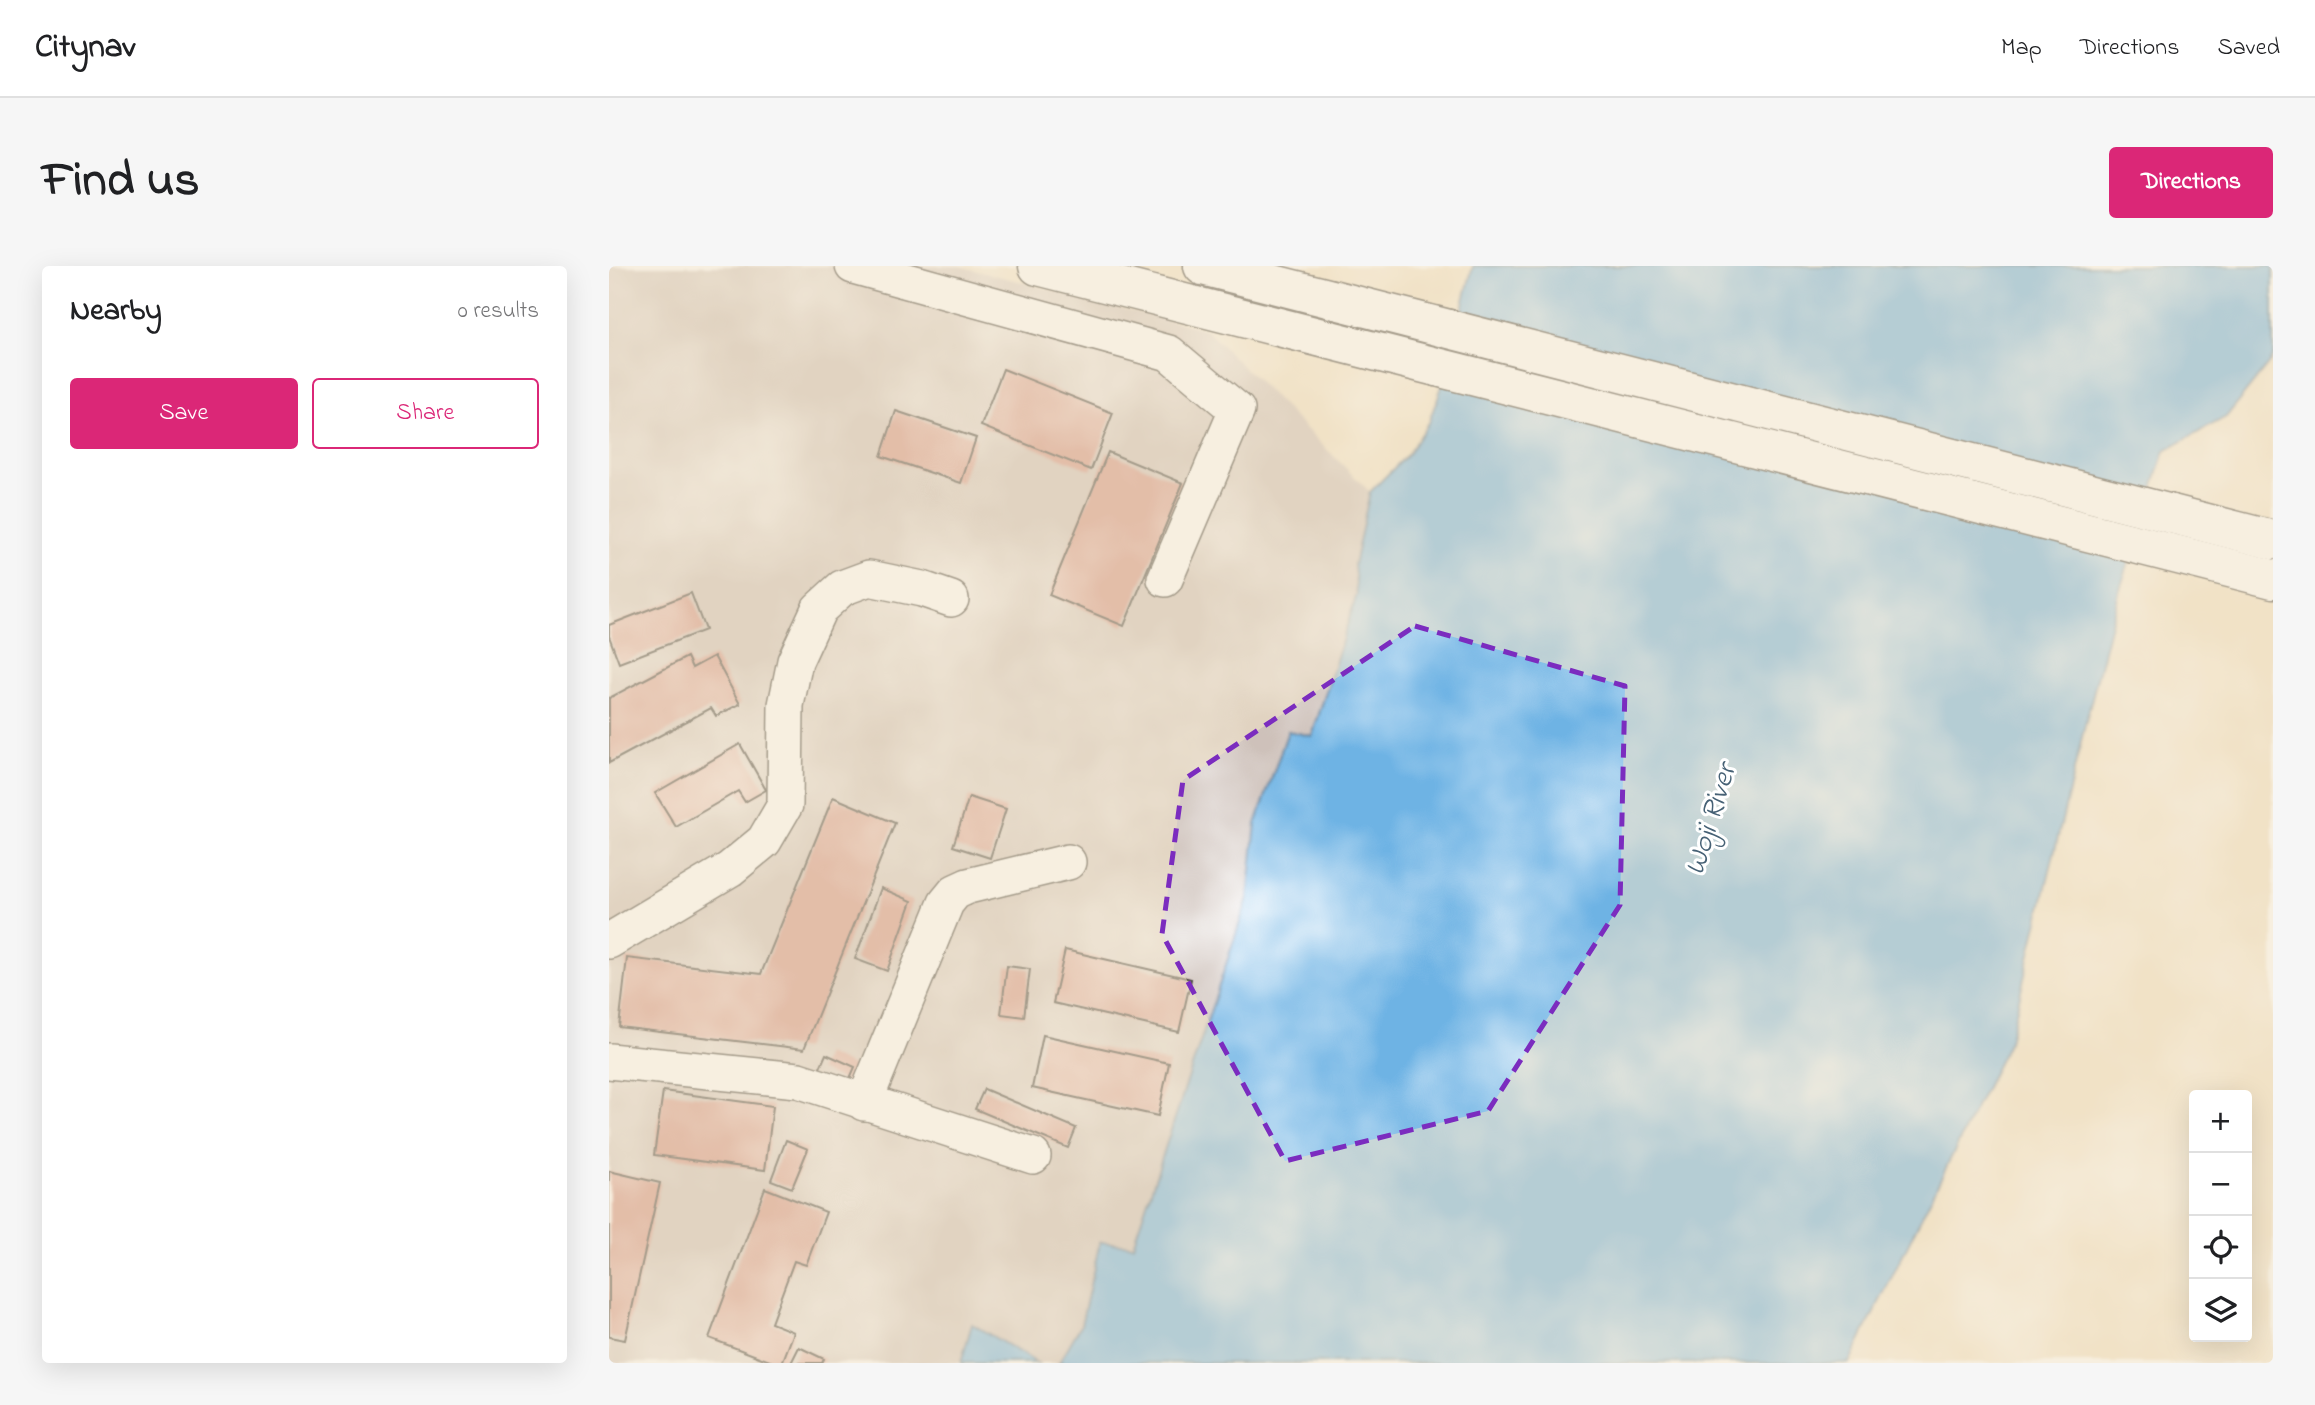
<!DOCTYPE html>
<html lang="en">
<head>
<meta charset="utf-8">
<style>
  body { margin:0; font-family:"Indie Flower",sans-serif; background:#f6f6f6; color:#202124 }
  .controls { position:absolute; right:21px; bottom:21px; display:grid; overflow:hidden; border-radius:7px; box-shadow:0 7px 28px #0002 }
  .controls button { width:63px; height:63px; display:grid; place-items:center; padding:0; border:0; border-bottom:2px solid #e0e0e0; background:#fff; color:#202124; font:35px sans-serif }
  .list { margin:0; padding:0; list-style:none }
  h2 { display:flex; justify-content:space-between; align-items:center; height:91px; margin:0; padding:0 28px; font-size:30px }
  h2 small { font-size:23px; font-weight:400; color:#757577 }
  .actions { display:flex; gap:14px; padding:21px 28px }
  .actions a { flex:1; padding:16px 0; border:2px solid #db2777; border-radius:7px; text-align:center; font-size:24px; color:#db2777 }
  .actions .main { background:#db2777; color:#fff }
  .icon { flex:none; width:38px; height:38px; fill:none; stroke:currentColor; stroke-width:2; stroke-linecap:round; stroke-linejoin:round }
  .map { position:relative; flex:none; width:1664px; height:1097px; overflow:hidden; border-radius:7px }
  header { display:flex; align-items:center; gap:42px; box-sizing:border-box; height:98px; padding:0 35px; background:#fff; border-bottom:2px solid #e0e0e0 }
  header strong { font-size:33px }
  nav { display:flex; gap:38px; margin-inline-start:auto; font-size:24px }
  .intro { display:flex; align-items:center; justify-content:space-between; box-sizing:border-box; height:168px; padding:0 42px }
  h1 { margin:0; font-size:49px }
  .button { padding:18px 32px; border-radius:7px; background:#db2777; color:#fff; font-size:24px; font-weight:700 }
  main { display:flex; gap:42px; padding:0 42px }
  aside { flex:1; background:#fff; border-radius:7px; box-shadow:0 7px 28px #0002 }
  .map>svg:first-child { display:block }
  .industrial { fill:#cec1ba }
  .water { fill:#6eb3e4; stroke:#4c6f88; stroke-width:2 }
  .building { fill:#d39284 }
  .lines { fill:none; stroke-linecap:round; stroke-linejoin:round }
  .minor-casing { stroke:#494642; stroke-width:38 }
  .major-casing { stroke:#494642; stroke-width:41 }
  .minor { stroke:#fff; stroke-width:35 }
  .major { stroke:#fff; stroke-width:38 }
  .marked { fill:none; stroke:#7b2cbf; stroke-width:5; stroke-dasharray:14 9; stroke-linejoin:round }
  .labels { text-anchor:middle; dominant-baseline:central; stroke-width:6; stroke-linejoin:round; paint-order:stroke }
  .water-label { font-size:30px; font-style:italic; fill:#466175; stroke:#fff }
</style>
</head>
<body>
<header>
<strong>Citynav</strong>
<nav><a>Map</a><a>Directions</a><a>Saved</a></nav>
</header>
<div class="intro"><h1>Find us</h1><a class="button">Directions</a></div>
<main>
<aside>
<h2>Nearby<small>0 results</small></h2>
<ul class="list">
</ul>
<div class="actions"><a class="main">Save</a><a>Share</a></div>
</aside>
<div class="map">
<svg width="1664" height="1097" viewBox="0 0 1664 1097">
  <rect width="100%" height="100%" fill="#fff"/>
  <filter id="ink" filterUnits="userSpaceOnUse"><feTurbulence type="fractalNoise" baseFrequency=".0143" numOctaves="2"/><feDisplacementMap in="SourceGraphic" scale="14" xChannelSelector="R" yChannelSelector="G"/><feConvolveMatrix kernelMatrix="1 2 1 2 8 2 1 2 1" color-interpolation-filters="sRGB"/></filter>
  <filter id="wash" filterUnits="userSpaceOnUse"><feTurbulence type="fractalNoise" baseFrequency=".00686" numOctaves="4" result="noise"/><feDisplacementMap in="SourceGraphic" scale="28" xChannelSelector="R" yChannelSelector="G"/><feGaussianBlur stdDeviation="1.57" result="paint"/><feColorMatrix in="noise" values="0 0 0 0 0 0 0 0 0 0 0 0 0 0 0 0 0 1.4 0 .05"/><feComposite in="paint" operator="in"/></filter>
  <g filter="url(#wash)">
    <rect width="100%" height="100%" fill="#f1e2c6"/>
    <polygon class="industrial" points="0,0 350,0 596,63 761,226 745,299 748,328 703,470 679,466 647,558 639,632 524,979 491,977 472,1059 450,1097 428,1097 363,1058 352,1097 0,1097"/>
    <g class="water">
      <polygon points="864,0 1664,0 1664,89 1660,97 1617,151 1556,185 1510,326 1473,471 1400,775 1240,1097 450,1097 472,1059 491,976 524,979 639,632 647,558 679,465 703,470 748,328 745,299 761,226 799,188 820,155 832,123"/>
      <polygon points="363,1058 428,1097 352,1097"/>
    </g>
    <g id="blocks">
      <g class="building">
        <polygon points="394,103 504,147 482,204 372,160"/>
        <polygon points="287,145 367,172 352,217 272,190"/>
        <polygon points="499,186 574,217 515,360 440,329"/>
        <polygon points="82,327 96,364 10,397 0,370 0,359"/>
        <polygon points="105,390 131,438 107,450 102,442 0,497 0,432 78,391 83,402"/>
        <polygon points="131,478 157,524 136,536 129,525 67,561 46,527"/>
        <polygon points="224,531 286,557 195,783 10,761 18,692 152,708"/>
        <polygon points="360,531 397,543 381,592 344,580"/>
        <polygon points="272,622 303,635 278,705 246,693"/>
        <polygon points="456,684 582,713 570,766 444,737"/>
        <polygon points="398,700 421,703 415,751 392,748"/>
        <polygon points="434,769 560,797 549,850 423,822"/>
        <polygon points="217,788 246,801 239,817 210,804"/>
        <polygon points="375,823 467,862 459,882 366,843"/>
        <polygon points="54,825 164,840 156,904 45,889"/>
        <polygon points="177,874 199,883 183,922 162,914"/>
        <polygon points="0,905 51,917 16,1074 0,1071"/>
        <polygon points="156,922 217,946 197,999 185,995 162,1057 185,1066 173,1097 166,1097 100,1072"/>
        <polygon points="190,1081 215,1093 213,1097 182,1097"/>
      </g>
    </g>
  </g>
  <g filter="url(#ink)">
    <use href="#blocks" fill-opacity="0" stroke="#494642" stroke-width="2"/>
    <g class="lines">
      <g class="minor-casing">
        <g id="minor">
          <polyline points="244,0 560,87 628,144 556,313"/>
          <polyline points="0,675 121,603 155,575 176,539 177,439 186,395 210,343 233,322 260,312 313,323 342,333"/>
          <polyline points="0,795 189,814 424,890"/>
          <polyline points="255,837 337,637 346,626 359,620 459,596"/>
        </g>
      </g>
      <g class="major-casing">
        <g id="major">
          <polyline points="429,0 1664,313"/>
          <polyline points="594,0 1664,274"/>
        </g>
      </g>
      <use href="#minor" class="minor"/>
      <use href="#major" class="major"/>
    </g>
  </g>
  <path d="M0 0H1664V1097H0ZM806,360L1016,420L1011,639L879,845L676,895L553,668L574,514Z" fill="#f1e2c6" fill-opacity=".55" fill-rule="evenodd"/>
  <path class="marked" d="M806,360L1016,420L1011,639L879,845L676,895L553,668L574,514Z"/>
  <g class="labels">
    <g class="water-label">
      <text transform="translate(1103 554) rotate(-73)">Woji River</text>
    </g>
  </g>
</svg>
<div class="controls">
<button>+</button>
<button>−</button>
<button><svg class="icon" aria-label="locate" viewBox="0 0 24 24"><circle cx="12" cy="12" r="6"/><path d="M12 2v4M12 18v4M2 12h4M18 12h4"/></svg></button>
<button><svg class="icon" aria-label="layers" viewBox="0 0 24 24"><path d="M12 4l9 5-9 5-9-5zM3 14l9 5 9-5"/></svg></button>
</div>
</div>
</main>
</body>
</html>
